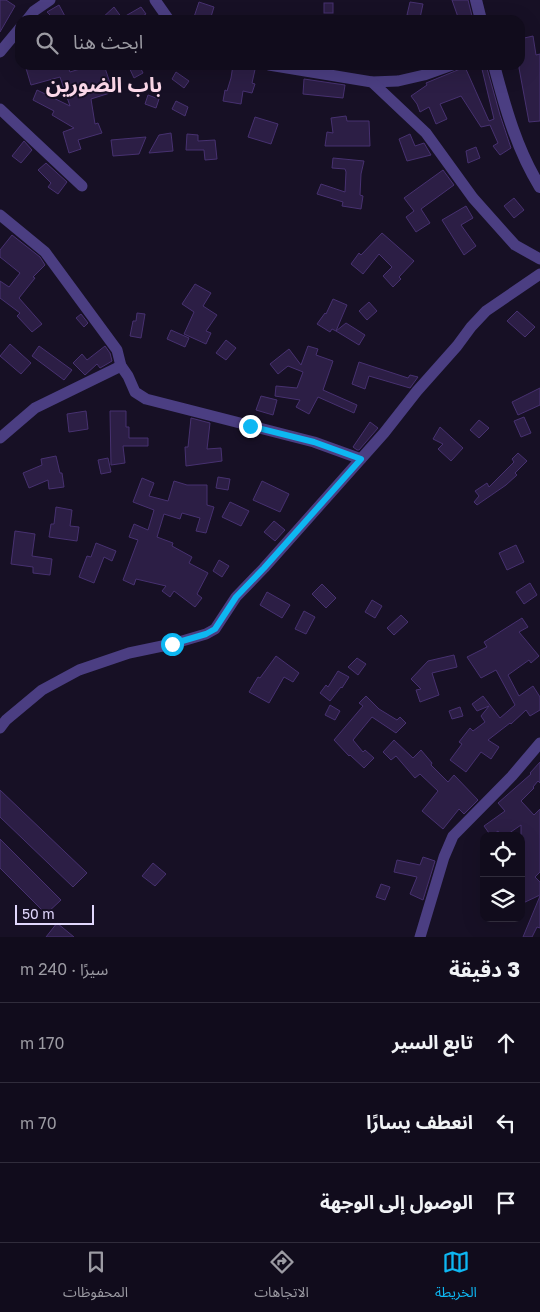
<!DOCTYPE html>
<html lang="ar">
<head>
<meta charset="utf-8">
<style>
  body { margin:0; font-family:"Golos Text","Noto Sans Arabic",sans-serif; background:#1e1a29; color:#f1f3f6; direction:rtl }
  .controls { position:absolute; right:15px; bottom:15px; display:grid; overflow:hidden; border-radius:10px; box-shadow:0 5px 20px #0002 }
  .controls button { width:45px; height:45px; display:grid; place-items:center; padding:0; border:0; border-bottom:1px solid #302c3b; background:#110c1c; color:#f1f3f6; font:25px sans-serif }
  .scale { position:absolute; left:15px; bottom:12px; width:79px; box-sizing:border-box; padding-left:5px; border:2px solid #e1d7fd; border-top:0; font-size:14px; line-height:18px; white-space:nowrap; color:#e1d7fd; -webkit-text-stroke:4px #171025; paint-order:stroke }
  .stop { position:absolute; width:15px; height:15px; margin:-11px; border:4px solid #0eb7f2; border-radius:50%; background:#fff }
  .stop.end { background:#0eb7f2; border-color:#fff; box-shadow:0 1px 5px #0008 }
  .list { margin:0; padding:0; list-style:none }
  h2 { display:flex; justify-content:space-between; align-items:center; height:65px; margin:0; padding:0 20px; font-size:21px }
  h2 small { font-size:16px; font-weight:400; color:#9c9ba3 }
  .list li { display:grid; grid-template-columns:32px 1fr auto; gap:15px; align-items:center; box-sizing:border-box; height:80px; padding:0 20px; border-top:1px solid #302c3b }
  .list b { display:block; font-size:19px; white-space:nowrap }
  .list em { font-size:16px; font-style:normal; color:#9c9ba3 }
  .icon { flex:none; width:28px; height:28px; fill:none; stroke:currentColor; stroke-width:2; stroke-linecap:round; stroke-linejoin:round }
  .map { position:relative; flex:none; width:540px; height:937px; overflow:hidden; direction:ltr }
  .search { position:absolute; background:#110c1c; box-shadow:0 5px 20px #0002; left:15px; right:15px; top:15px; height:55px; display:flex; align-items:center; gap:12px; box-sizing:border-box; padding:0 18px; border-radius:15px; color:#9c9ba3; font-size:19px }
  .sheet { height:305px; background:#110c1c }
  nav { display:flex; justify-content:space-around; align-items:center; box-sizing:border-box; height:70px; border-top:1px solid #302c3b; background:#110c1c; font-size:14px; color:#9c9ba3 }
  nav a { display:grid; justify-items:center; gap:2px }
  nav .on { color:#0eb7f2 }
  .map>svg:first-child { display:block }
  .building { fill:#2c1e45; stroke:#473170 }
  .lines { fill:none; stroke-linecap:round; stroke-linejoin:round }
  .minor { stroke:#4b3e82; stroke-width:11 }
  .tertiary { stroke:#4b3e82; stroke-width:12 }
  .route { stroke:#0eb7f2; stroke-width:6 }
  .labels { text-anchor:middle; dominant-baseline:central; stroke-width:4; stroke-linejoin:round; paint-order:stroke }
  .district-label { font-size:21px; font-weight:bold; fill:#fdd9ea; stroke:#171025 }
</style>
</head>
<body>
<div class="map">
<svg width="540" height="937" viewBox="0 0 540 937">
  <rect width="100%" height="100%" fill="#171025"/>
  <g class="building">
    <polygon points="0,0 6,0 15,6 0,32"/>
    <polygon points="452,0 468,0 473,20 459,20"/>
    <polygon points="199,2 214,7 210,20 193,20"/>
    <polygon points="410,2 423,4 420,18 407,15"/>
    <rect x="324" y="3" width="9" height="10"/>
    <polygon points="59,5 67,20 55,20 47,12"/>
    <polygon points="114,7 122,18 141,7 146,14 136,20 100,20"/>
    <polygon points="533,36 536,55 540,54 540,121 529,122 519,68 520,39"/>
    <polygon points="25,65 67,65 70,72 93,65 104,65 113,92 91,99 95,124 98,123 102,133 78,140 81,149 69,153 63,132 74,128 52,115 54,111 33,100 37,90 70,106 60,77 31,85"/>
    <polygon points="128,65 139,65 143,73 134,78"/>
    <polygon points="233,65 256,65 252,83 255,84 252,93 243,91 241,104 223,101 225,90 227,91 231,78"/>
    <polygon points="481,65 486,65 500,115 511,148 500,155 493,146 498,143 490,125 481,127 461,96 440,104 447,119 436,124 429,107 420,112 417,104 411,96 427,85 426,83 465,67 489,121 494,119"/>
    <polygon points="176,72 189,81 184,88 172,79"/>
    <polygon points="304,79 345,85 343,98 303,94"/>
    <polygon points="148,95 159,99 156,108 145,104"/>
    <polygon points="176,101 188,107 185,116 172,109"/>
    <polygon points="346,116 347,121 369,121 370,146 325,146 327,132 333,133 331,118"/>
    <polygon points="255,117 278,124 271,144 248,137"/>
    <polygon points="171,133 173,151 149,153 159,135"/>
    <polygon points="187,134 198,135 198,141 215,140 217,159 205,160 204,150 186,150"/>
    <polygon points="410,134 415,146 424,143 431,155 407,161 399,139"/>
    <polygon points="146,137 139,154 113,156 111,140"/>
    <polygon points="24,141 32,150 21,163 12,156"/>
    <polygon points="476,147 480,158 468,163 466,151"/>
    <polygon points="333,158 364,161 361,174 360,195 363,196 361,209 342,206 343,202 317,194 321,184 345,192 346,172 345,169 332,168"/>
    <polygon points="46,163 67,182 58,194 48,187 51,183 38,170"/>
    <polygon points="443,170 454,185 421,209 430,223 416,232 406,217 414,211 404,198"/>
    <polygon points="514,198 524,210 514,218 504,206"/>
    <polygon points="466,206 473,218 461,225 476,246 464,255 442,220"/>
    <polygon points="382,233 414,261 399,277 401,279 393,287 383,276 392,267 379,254 363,274 351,264 359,253 361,255"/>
    <polygon points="12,235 40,257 45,265 33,277 35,278 19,298 42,324 32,332 17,316 20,313 0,298 0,281 9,287 20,273 0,257 0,250"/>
    <polygon points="195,284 211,293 203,306 217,315 206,331 211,333 206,344 184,334 194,312 182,304"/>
    <polygon points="333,299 347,305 336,331 332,329 330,332 317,324 325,313 326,314"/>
    <polygon points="369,302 377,311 367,320 359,311"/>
    <polygon points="517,311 535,327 525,337 507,321"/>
    <polygon points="137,313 145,314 141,338 130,336 133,321 136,321"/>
    <polygon points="81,314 88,323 84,327 76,318"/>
    <polygon points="346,323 365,335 359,345 336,331"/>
    <polygon points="171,330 189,338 185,347 167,339"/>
    <polygon points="226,340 236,348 226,360 216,353"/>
    <polygon points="10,344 31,363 21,374 0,356"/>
    <polygon points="39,346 72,370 64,380 32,356"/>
    <polygon points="105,346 110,353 112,361 107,364 100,368 97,364 85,375 73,363 82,354 87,360"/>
    <polygon points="308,346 318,349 316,355 333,361 323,390 357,405 354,413 318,397 309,414 296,407 300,400 275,396 276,386 297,388 303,372 288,366 278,374 270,364 289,349 301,365"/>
    <polygon points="359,362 408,378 410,375 418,377 410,388 369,376 365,389 352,384"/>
    <polygon points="540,388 540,405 518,415 512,402"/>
    <polygon points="261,396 277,400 273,415 256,410"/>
    <polygon points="86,411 88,429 69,432 67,414"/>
    <polygon points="110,411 126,411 126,427 129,427 129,438 148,438 148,446 123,446 125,463 111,465"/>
    <polygon points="524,417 531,433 521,437 514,421"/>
    <polygon points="191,418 210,423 207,449 221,448 222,461 186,466 185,447 188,447"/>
    <polygon points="479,420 489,428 479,438 470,430"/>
    <polygon points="370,422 378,428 359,450 357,450 353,447"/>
    <polygon points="440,427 463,448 451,461 438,449 443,444 433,439"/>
    <polygon points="518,453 527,461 515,473 517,475 506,485 477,505 474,502 479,496 475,491 487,483 489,487 514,462 512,459"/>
    <polygon points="56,456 60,473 62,473 64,487 49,489 48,480 29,488 23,473 42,465 41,459"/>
    <polygon points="108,458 111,472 101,474 98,460"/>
    <polygon points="218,477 230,479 228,490 216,488"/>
    <polygon points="142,478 154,483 149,496 168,501 174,481 187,485 207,485 207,505 214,507 206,533 196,531 200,518 182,513 180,519 164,514 157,537 173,543 172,546 192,557 189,563 208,573 197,594 202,598 195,607 174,591 170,597 162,591 166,586 136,579 134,585 123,580 138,540 129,537 134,524 148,530 154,510 133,502"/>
    <polygon points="262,481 289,494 280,512 253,500"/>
    <polygon points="230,502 249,511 241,526 222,517"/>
    <polygon points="56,507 72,510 70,526 79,527 77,541 49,537 51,524 54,524"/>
    <polygon points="274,521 285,530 275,541 264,532"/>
    <polygon points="15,531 35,534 32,556 52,559 50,575 33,573 33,567 11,564"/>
    <polygon points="96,543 116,551 112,561 104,557 94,583 79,577 87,556 91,557"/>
    <polygon points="516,545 524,562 507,570 499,553"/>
    <polygon points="219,560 229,566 222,577 213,571"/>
    <polygon points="530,583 537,595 524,604 516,592"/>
    <polygon points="322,584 336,598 326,608 312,594"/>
    <polygon points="267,592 290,605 282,618 260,605"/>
    <polygon points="372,600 382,606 375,618 365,612"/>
    <polygon points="304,611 315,617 306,634 295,629"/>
    <polygon points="401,615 408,622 394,635 387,628"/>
    <polygon points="522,618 528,627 519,632 539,656 531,663 529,660 508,675 519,696 533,686 540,697 540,710 530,716 526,710 511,724 510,723 488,740 499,747 491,759 481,752 466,772 450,760 462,744 459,742 470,728 473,731 485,722 481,716 489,706 477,711 472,704 483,696 500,718 515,705 496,670 481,678 467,657 487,647 484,642"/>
    <polygon points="454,655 457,667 432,673 439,695 420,702 416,690 421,689 411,679 428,661"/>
    <polygon points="276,656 299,673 293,682 284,677 269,703 249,692 258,677 260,678"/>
    <polygon points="357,658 366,664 358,675 348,667"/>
    <polygon points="338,671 349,677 342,688 341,687 330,701 320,693 326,685 328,687"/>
    <polygon points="366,696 379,709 397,720 400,717 406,723 396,733 372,717 353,740 363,752 365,750 374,758 364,768 350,755 349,756 334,740 363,706 359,703"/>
    <polygon points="330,705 340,711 335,720 325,715"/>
    <polygon points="460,707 463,716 452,719 449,711"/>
    <polygon points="394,740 413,758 421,750 432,763 431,765 448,782 454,775 478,800 464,814 459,809 443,829 422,811 438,791 420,774 415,778 396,756 391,760 383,752"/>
    <polygon points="540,762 540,783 538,781 533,787 534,788 521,801 534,815 540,809 540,872 535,877 540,882 540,895 521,904 521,825 505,836 501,836 498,831 491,836 484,826 505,811 498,803 531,774 530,773"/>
    <polygon points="0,790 87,873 73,887 0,817"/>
    <polygon points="0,839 61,900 46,914 0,868"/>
    <polygon points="423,857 435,861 423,900 410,894 417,877 394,872 397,860 420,865"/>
    <polygon points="153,863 166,874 155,886 142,876"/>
    <polygon points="381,884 390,887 385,900 376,897"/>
    <polygon points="540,896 540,928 537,927 532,937 523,937"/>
    <polygon points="57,923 74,937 46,937"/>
  </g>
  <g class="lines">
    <g class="minor">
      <polyline points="155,0 169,20"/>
      <polyline points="27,20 34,11 50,0"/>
      <polyline points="0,52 20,28"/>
      <polyline points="269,65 372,82 398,81 424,75 452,65"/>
      <polyline points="372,82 426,133 473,198 515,245 540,259"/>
      <polyline points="0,109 82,186"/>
      <polyline points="0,215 45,252 117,350 121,366 128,376 135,392 146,399 314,442 361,459"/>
      <polyline points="0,438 35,408 121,366"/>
      <polyline points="0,728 6,720 42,690 79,670 129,653 172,644 206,634 215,629 236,597 264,568 384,433 417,391 457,346 471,327 486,311 540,274"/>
      <polyline points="420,937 444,857 453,836 512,776 540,743"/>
    </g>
    <g class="tertiary">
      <polyline points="476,0 481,20"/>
      <path d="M494,65C505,107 517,150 540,187"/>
    </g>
  </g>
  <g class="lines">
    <polyline class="route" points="172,644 206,634 215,629 236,597 264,568 361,459 314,442 250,426"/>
  </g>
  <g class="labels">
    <g class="district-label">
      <text x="104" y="84">باب الضورين</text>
    </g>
  </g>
</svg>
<div class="controls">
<button><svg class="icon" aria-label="locate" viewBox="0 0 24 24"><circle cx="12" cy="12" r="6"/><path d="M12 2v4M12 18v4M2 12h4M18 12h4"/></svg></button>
<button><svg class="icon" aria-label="layers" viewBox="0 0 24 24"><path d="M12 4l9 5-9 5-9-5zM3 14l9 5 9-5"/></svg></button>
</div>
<div class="scale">50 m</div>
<div class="stop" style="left:172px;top:644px"></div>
<div class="stop end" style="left:250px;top:426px"></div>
<div class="search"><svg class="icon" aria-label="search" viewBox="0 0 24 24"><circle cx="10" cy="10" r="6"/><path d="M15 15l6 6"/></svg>ابحث هنا</div>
</div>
<section class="sheet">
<h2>3 دقيقة<small>سيرًا · 240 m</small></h2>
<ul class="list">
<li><svg class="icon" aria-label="ahead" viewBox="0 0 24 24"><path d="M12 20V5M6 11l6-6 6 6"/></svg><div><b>تابع السير</b></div><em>170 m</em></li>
<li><svg class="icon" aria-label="left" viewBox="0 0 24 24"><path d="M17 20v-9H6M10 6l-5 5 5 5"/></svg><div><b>انعطف يسارًا</b></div><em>70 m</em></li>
<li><svg class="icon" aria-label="arrive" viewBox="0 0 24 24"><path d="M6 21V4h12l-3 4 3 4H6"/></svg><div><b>الوصول إلى الوجهة</b></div></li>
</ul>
</section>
<nav>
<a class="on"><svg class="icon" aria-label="map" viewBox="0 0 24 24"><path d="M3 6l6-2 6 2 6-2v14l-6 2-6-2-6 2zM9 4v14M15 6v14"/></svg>الخريطة</a>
<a><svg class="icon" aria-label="directions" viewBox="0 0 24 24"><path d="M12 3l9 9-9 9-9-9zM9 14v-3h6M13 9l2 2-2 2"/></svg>الاتجاهات</a>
<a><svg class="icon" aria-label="saved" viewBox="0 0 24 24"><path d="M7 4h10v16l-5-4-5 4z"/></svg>المحفوظات</a>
</nav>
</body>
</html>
